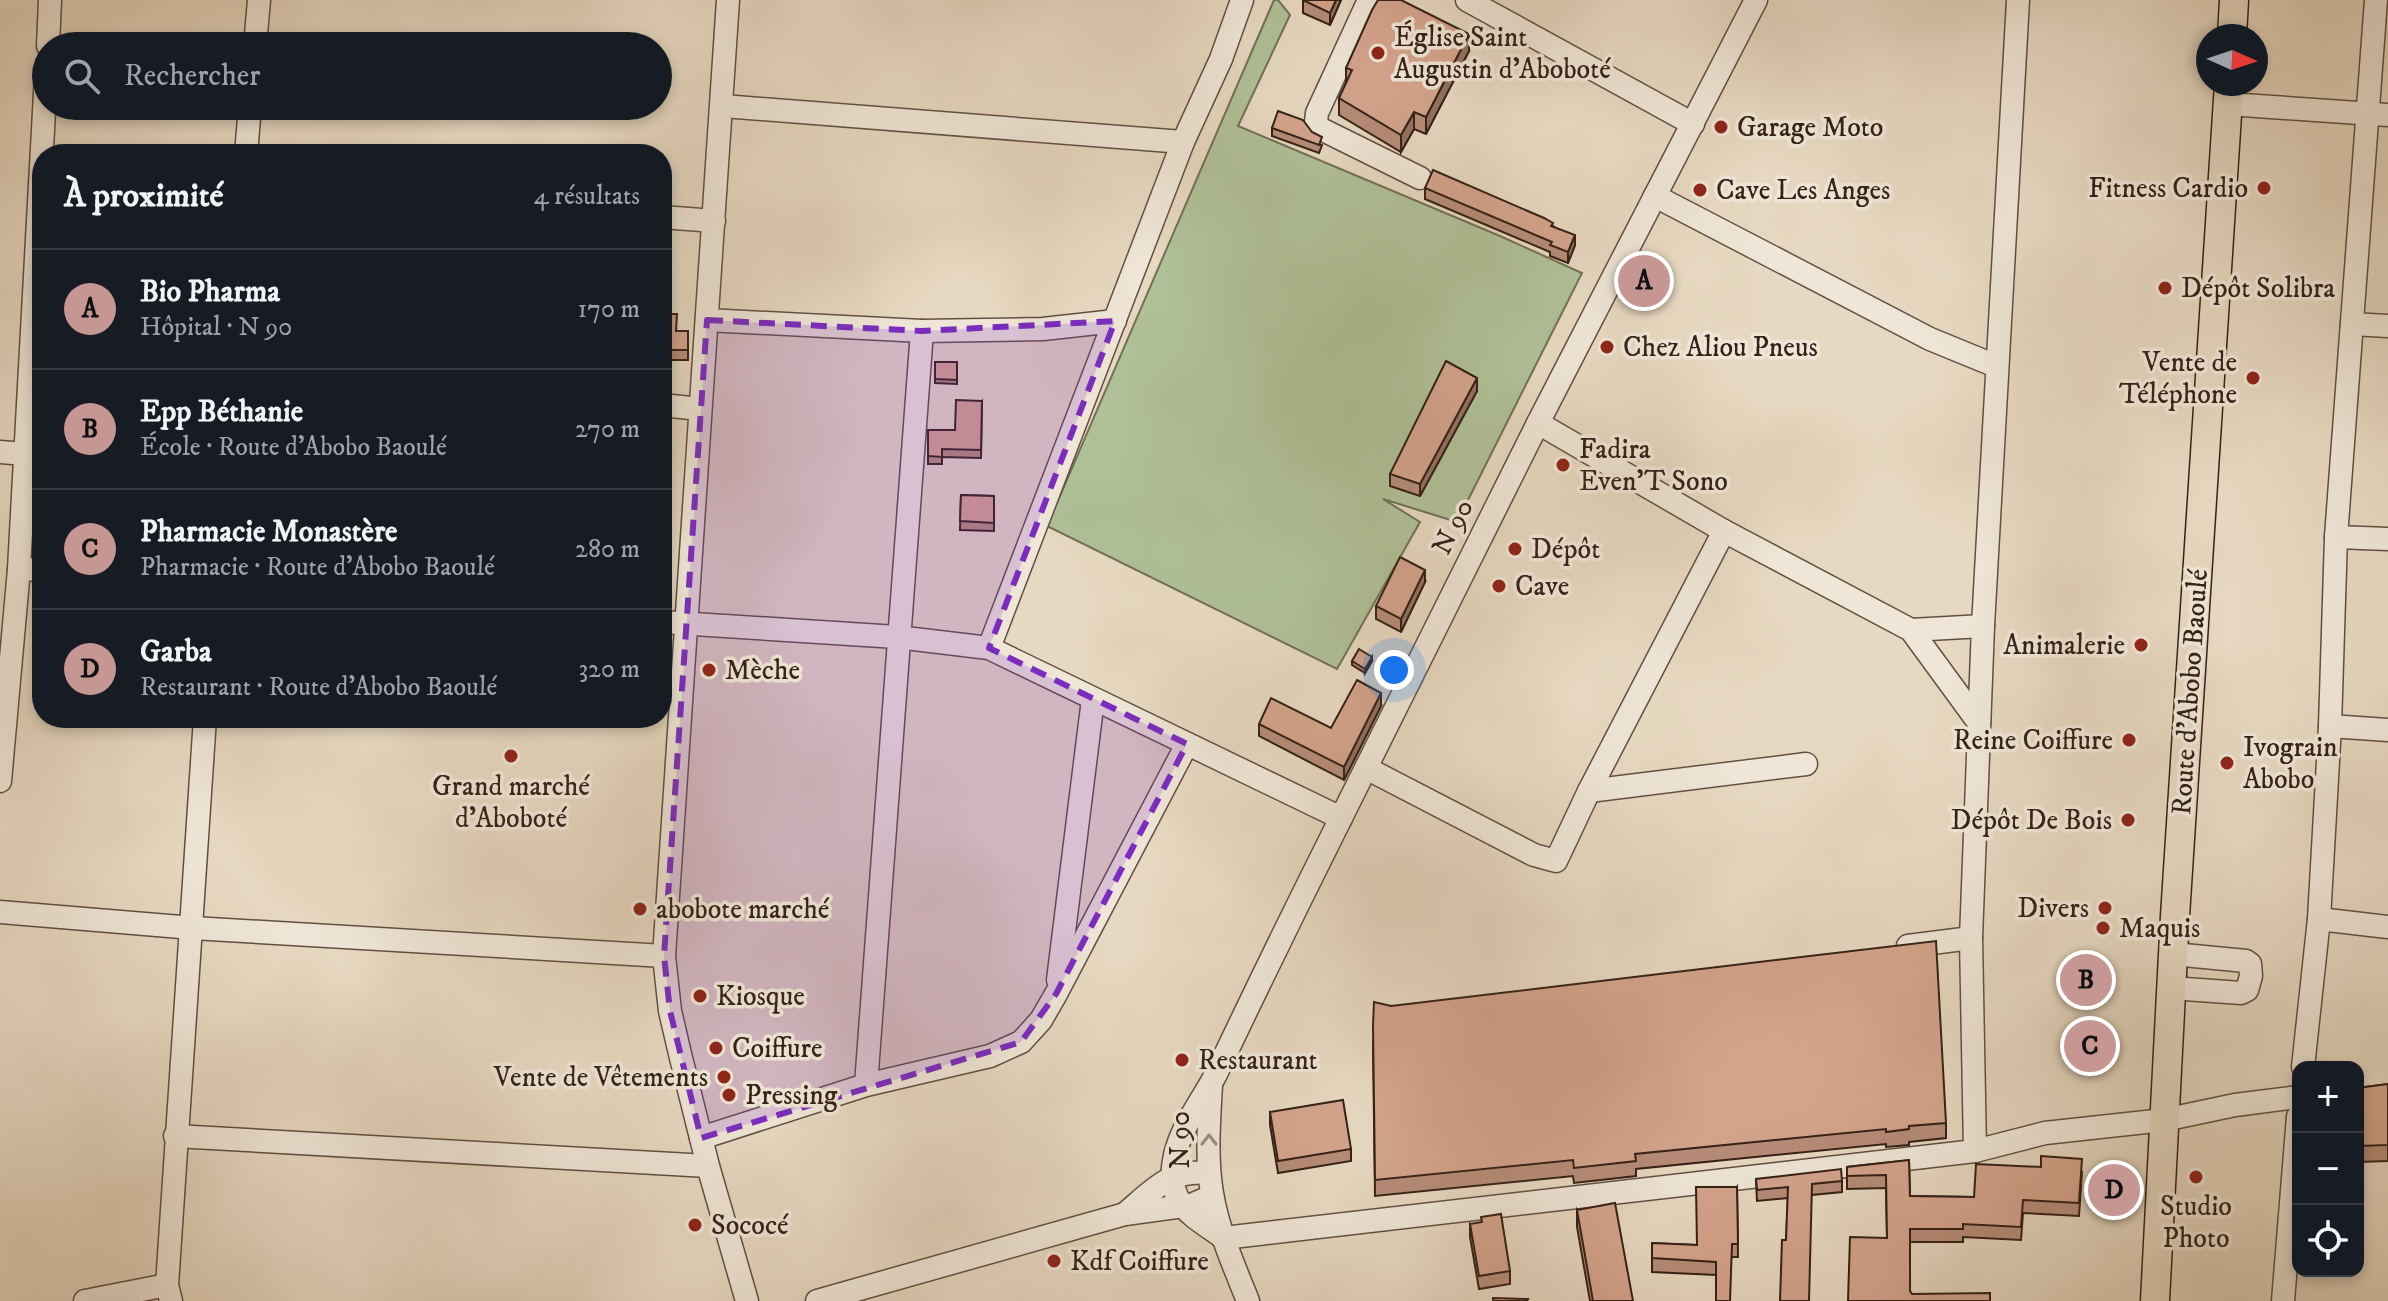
<!DOCTYPE html>
<html lang="fr">
<head>
<meta charset="utf-8">
<style>
  body { margin:0; font-family:"IM FELL DW Pica",serif; background:#242831; color:#f1f3f6 }
  .controls { position:absolute; right:24px; bottom:24px; display:grid; overflow:hidden; border-radius:16px; box-shadow:0 4px 12px #0003 }
  .controls button { width:72px; height:72px; display:grid; place-items:center; padding:0; border:0; border-bottom:2px solid #363941; background:#171b24; color:#f1f3f6; font:40px sans-serif }
  .compass { position:absolute; left:2196px; top:24px; width:72px; height:72px; border-radius:50%; background:#171b24; box-shadow:0 4px 12px #0003; rotate:93deg }
  .you { position:absolute; left:1394px; top:670px; width:28px; height:28px; margin:-20px; border:6px solid #fff; border-radius:50%; background:#1a73e8; box-shadow:0 0 0 12px #1a73e833 }
  .badge { display:grid; place-items:center; width:52px; height:52px; border-radius:50%; background:#c59692; color:#111; font-size:26px; font-weight:700 }
  .pin { position:absolute; translate:-50% -50%; border:4px solid #fff; box-shadow:0 2px 8px #0006 }
  .list { margin:0; padding:0; list-style:none }
  h2 { display:flex; justify-content:space-between; align-items:center; height:104px; margin:0; padding:0 32px; font-size:34px }
  h2 small { font-size:26px; font-weight:400; color:#9ea1a6 }
  .list li { display:grid; grid-template-columns:52px 1fr auto; gap:24px; align-items:center; box-sizing:border-box; height:120px; padding:0 32px; border-top:2px solid #363941 }
  .list b { display:block; font-size:30px; white-space:nowrap }
  .list p { margin:0; font-size:26px; white-space:nowrap; color:#9ea1a6 }
  .list em { font-size:26px; font-style:normal; color:#9ea1a6 }
  .icon { flex:none; width:44px; height:44px; fill:none; stroke:currentColor; stroke-width:2; stroke-linecap:round; stroke-linejoin:round }
  .map { position:relative; flex:none; width:2388px; height:1301px; overflow:hidden }
  .search { position:absolute; background:#171b24; box-shadow:0 4px 12px #0003; left:32px; top:32px; width:640px; height:88px; display:flex; align-items:center; gap:20px; box-sizing:border-box; padding:0 28px; border-radius:44px; color:#9ea1a6; font-size:30px }
  .panel { position:absolute; background:#171b24; box-shadow:0 4px 12px #0003; left:32px; top:144px; width:640px; height:584px; border-radius:32px }
  .map>svg:first-child { display:block }
  .green { fill:#b0c097; stroke:#727057; stroke-width:2 }
  .lines { fill:none; stroke-linecap:round; stroke-linejoin:round }
  .minor-casing { stroke:#624f42; stroke-width:25 }
  .major-casing { stroke:#352117; stroke-width:31 }
  .minor { stroke:#efe6d7; stroke-width:22 }
  .major { stroke:#e7d8c1; stroke-width:28 }
  .wall { fill:#b68c78; stroke:#352117; stroke-width:2 }
  .shaded-wall { fill:#947262; stroke:#352117; stroke-width:2 }
  .building { fill:#d4a38c; stroke:#352117; stroke-width:2 }
  .oneway { stroke:#9b8d81 }
  .marked { fill:#7b2cbf; fill-opacity:0.2; stroke:#7b2cbf; stroke-width:6; stroke-dasharray:16 10; stroke-linejoin:round }
  .poi-dot { fill:#8f2418; stroke:#efe6d7; stroke-width:3 }
  .labels { text-anchor:middle; dominant-baseline:central; stroke-width:7; stroke-linejoin:round; paint-order:stroke }
  .poi-label { font-size:28px; fill:#352117; stroke:#efe6d7; text-anchor:start }
  .street-label { font-size:28px; fill:#352117; stroke:#efe6d7 }
</style>
</head>
<body>
<div class="map">
<svg width="2388" height="1301" viewBox="0 0 2388 1301">
  <rect width="100%" height="100%" fill="#e7d8c1"/>
  <filter id="stains"><feTurbulence type="fractalNoise" baseFrequency=".0025" numOctaves="4"/><feColorMatrix values="0 0 0 0 .2 0 0 0 0 .09 0 0 0 0 .02 0 0 0 .5 -.17"/></filter>
  <radialGradient id="worn" r=".72"><stop offset=".6" stop-color="#630" stop-opacity="0"/><stop offset="1" stop-color="#630" stop-opacity=".3"/></radialGradient>
  <polygon class="green" points="1274,0 1278,0 1290,15 1238,126 1500,236 1582,273 1457,522 1383,499 1420,522 1337,669 1047,526"/>
  <g class="lines">
    <g class="minor-casing">
      <g id="minor">
        <polyline points="728,0 664,956 670,1011 681,1058 708,1166 747,1301"/>
        <polyline points="1369,0 1317,113 1316,122 1319,128 1420,178"/>
        <polyline points="1467,0 1693,124"/>
        <path d="M1756,0C1684,142 1609,283 1537,425C1469,561 1401,698 1333,834C1293,914 1254,994 1216,1074C1202,1101 1182,1125 1175,1155C1164,1203 1190,1214 1224,1238L1975,1151L2045,1133L2164,1120L2235,1105L2298,1097"/>
        <polyline points="48,46 50,0"/>
        <polyline points="255,46 259,0"/>
        <polyline points="2228,104 2388,115"/>
        <polyline points="723,106 1183,142"/>
        <polyline points="246,154 250,106"/>
        <polyline points="1655,196 1930,339 1996,366"/>
        <polyline points="662,217 714,221"/>
        <polyline points="707,320 922,331 1043,329 1115,321"/>
        <polyline points="2352,324 2388,326"/>
        <polyline points="662,405 700,409"/>
        <polyline points="1538,423 1724,531 1911,630 1979,723"/>
        <polyline points="0,452 25,454"/>
        <polyline points="2336,537 2388,539"/>
        <polyline points="19,569 42,570"/>
        <polyline points="662,622 897,637 989,648 1341,818"/>
        <polyline points="1911,630 1983,626"/>
        <polyline points="989,648 1183,142 1221,59 1242,0"/>
        <polyline points="2330,726 2388,730"/>
        <polyline points="1366,768 1534,855 1556,861 1589,791 1724,531"/>
        <polyline points="0,781 19,569 46,75"/>
        <polyline points="1589,791 1806,764"/>
        <polyline points="0,912 193,928 664,956"/>
        <polyline points="2319,919 2388,927"/>
        <polyline points="1908,946 1971,938"/>
        <polyline points="1058,980 1093,699"/>
        <polyline points="2171,988 2241,993 2247,990 2251,976 2250,964 2246,961 2173,954"/>
        <polyline points="2303,1067 2319,919 2330,726 2336,537 2376,0"/>
        <polyline points="866,1085 922,331"/>
        <path d="M1211,1085C1209,1121 1206,1158 1212,1193C1218,1230 1234,1266 1248,1301"/>
        <polyline points="175,1136 708,1166"/>
        <polyline points="701,1138 866,1085 990,1056 1021,1042 1041,1020 1056,994 1187,744"/>
        <polyline points="1975,1151 1971,938 1983,626 2018,0"/>
        <path d="M1125,1214C1153,1190 1170,1169 1209,1173"/>
        <polyline points="85,1301 167,1285"/>
        <path d="M171,1301L167,1285C178,1096 194,907 205,718"/>
        <polyline points="817,1301 1125,1214 1191,1205 1212,1196"/>
        <polyline points="2283,1301 2298,1117"/>
      </g>
    </g>
    <g class="major-casing">
      <g id="major">
        <polyline points="2232,36 2234,0"/>
        <polyline points="2155,1301 2175,916 2229,84"/>
      </g>
    </g>
    <use href="#minor" class="minor"/>
    <use href="#major" class="major"/>
  </g>
  <g class="wall">
    <polygon points="1303,0 1341,0 1330,25 1303,13"/>
    <polygon points="1469,51 1426,134 1414,129 1401,152 1339,115 1339,98 1346,83 1346,68"/>
    <polygon points="1272,128 1322,145 1319,153 1272,136"/>
    <polygon points="1425,188 1553,226 1575,245 1568,263 1550,256 1550,252 1425,199"/>
    <polygon points="662,314 677,331 688,331 688,360 664,360 664,350 662,350"/>
    <polygon points="935,362 957,362 957,384 935,383"/>
    <polygon points="1477,391 1420,496 1390,486 1390,474"/>
    <polygon points="982,401 981,458 942,457 942,464 928,464 928,430 955,430"/>
    <polygon points="961,495 994,496 994,531 960,530"/>
    <polygon points="1425,582 1401,632 1376,619 1376,606"/>
    <polygon points="1352,661 1372,661 1365,673 1352,665"/>
    <polygon points="1381,706 1344,780 1259,736 1259,724 1331,728"/>
    <polygon points="1391,1006 1946,1123 1946,1138 1909,1142 1909,1145 1886,1147 1886,1144 1636,1169 1636,1176 1574,1183 1573,1176 1375,1196 1373,1042"/>
    <polygon points="2388,1084 2388,1161 2358,1162 2358,1088"/>
    <polygon points="1270,1112 1351,1149 1351,1161 1278,1173 1270,1125"/>
    <polygon points="1909,1160 1910,1196 1974,1197 2082,1172 2079,1216 2023,1213 2021,1240 1963,1237 1963,1242 1910,1242 1910,1291 1912,1294 1848,1301 1887,1238 1886,1188 1847,1189 1847,1167"/>
    <polygon points="1756,1179 1842,1181 1842,1192 1812,1195 1786,1240 1788,1198 1757,1201"/>
    <polygon points="1737,1187 1738,1257 1732,1257 1716,1275 1652,1272 1652,1243 1697,1245"/>
    <polygon points="1577,1210 1633,1301 1590,1301 1577,1227"/>
    <polygon points="1470,1224 1510,1271 1510,1284 1479,1289 1470,1237"/>
  </g>
  <g class="shaded-wall">
    <polygon points="1336,0 1341,0 1330,25 1330,13"/>
    <polygon points="1469,34 1469,51 1426,134 1426,117"/>
    <polygon points="1414,112 1414,129 1401,152 1401,135"/>
    <polygon points="1575,235 1575,245 1568,263 1568,252"/>
    <polygon points="1477,378 1477,391 1420,496 1420,484"/>
    <polygon points="1425,570 1425,582 1401,632 1401,619"/>
    <polygon points="1372,657 1372,661 1365,673 1365,669"/>
    <polygon points="1381,693 1381,706 1344,780 1344,767"/>
  </g>
  <g class="building">
    <polygon points="1303,0 1336,0 1330,13"/>
    <polygon points="1378,0 1401,0 1469,34 1426,117 1414,112 1401,135 1339,98 1352,70 1346,68 1372,10"/>
    <polygon points="1278,111 1303,120 1312,132 1322,137 1319,145 1272,128"/>
    <polygon points="1433,170 1544,218 1553,223 1551,226 1575,235 1568,252 1550,245 1552,242 1425,188"/>
    <polygon points="662,314 677,314 676,331 688,331 688,350 664,350 664,339 662,339"/>
    <polygon points="1446,361 1477,378 1420,484 1390,474"/>
    <polygon points="935,362 957,362 957,380 935,379"/>
    <polygon points="956,400 982,401 981,450 942,449 942,457 928,456 928,430 955,430"/>
    <polygon points="961,495 994,496 994,523 960,521"/>
    <polygon points="1400,557 1425,570 1401,619 1376,606"/>
    <polygon points="1359,649 1372,657 1365,669 1352,661"/>
    <polygon points="1357,680 1381,693 1344,767 1259,724 1271,698 1331,728"/>
    <polygon points="1936,941 1946,1123 1909,1126 1909,1129 1886,1132 1886,1129 1635,1154 1636,1161 1574,1168 1573,1160 1375,1180 1373,1026 1374,1002 1391,1006"/>
    <polygon points="2388,1084 2388,1145 2358,1146 2358,1088"/>
    <polygon points="1343,1100 1351,1149 1278,1161 1270,1112"/>
    <polygon points="2041,1156 2082,1159 2079,1203 2023,1200 2021,1227 1963,1224 1963,1229 1910,1229 1910,1291 1912,1294 1990,1293 1990,1301 1848,1301 1850,1237 1887,1238 1886,1175 1847,1176 1847,1167 1909,1160 1910,1196 1974,1197 1976,1164 2041,1167"/>
    <polygon points="1841,1169 1842,1181 1812,1184 1809,1301 1780,1301 1782,1240 1786,1240 1788,1187 1757,1190 1756,1179"/>
    <polygon points="1696,1187 1737,1187 1738,1244 1732,1244 1730,1301 1716,1301 1716,1262 1652,1258 1652,1243 1697,1245"/>
    <polygon points="1615,1203 1633,1301 1593,1301 1577,1210"/>
    <polygon points="1501,1214 1510,1271 1479,1276 1470,1224 1482,1222 1481,1217"/>
    <polygon points="1493,1298 1528,1299 1527,1301 1493,1301"/>
  </g>
  <defs><path id="oneway-chevron" d="M-2-3.5L2.5 0L-2 3.5" fill="none" stroke-width="1.6" stroke-linecap="round" stroke-linejoin="round" transform="scale(2)"/></defs>
  <use class="oneway" href="#oneway-chevron" transform="translate(1209 1140) rotate(-90)"/>
  <path class="marked" d="M707,320L922,331L1115,321L989,648L1187,744L1056,994L1021,1042L701,1138L670,1011L664,956Z"/>
  <g class="poi-dot">
    <circle cx="1378" cy="53" r="8"/>
    <circle cx="1721" cy="127" r="8"/>
    <circle cx="2264" cy="188" r="8"/>
    <circle cx="1700" cy="190" r="8"/>
    <circle cx="2165" cy="288" r="8"/>
    <circle cx="1607" cy="347" r="8"/>
    <circle cx="2253" cy="378" r="8"/>
    <circle cx="1563" cy="465" r="8"/>
    <circle cx="1515" cy="549" r="8"/>
    <circle cx="1499" cy="586" r="8"/>
    <circle cx="2141" cy="645" r="8"/>
    <circle cx="709" cy="670" r="8"/>
    <circle cx="2129" cy="740" r="8"/>
    <circle cx="511" cy="756" r="8"/>
    <circle cx="2227" cy="763" r="8"/>
    <circle cx="2128" cy="820" r="8"/>
    <circle cx="2105" cy="908" r="8"/>
    <circle cx="640" cy="909" r="8"/>
    <circle cx="2103" cy="928" r="8"/>
    <circle cx="700" cy="996" r="8"/>
    <circle cx="716" cy="1048" r="8"/>
    <circle cx="1182" cy="1060" r="8"/>
    <circle cx="724" cy="1077" r="8"/>
    <circle cx="729" cy="1095" r="8"/>
    <circle cx="2196" cy="1177" r="8"/>
    <circle cx="695" cy="1225" r="8"/>
    <circle cx="1054" cy="1261" r="8"/>
  </g>
  <g class="labels">
    <g class="poi-label">
      <text x="1394" y="37">Église Saint<tspan x="1394" dy="32">Augustin d’Aboboté</tspan></text>
      <text x="1737" y="127">Garage Moto</text>
      <text x="2248" y="188" text-anchor="end">Fitness Cardio</text>
      <text x="1716" y="190">Cave Les Anges</text>
      <text x="2181" y="288">Dépôt Solibra</text>
      <text x="1623" y="347">Chez Aliou Pneus</text>
      <text x="2237" y="362" text-anchor="end">Vente de<tspan x="2237" dy="32">Téléphone</tspan></text>
      <text x="1579" y="449">Fadira<tspan x="1579" dy="32">Even'T Sono</tspan></text>
      <text x="1531" y="549">Dépôt</text>
      <text x="1515" y="586">Cave</text>
      <text x="2125" y="645" text-anchor="end">Animalerie</text>
      <text x="725" y="670">Mèche</text>
      <text x="2113" y="740" text-anchor="end">Reine Coiffure</text>
      <text x="2243" y="747">Ivograin<tspan x="2243" dy="32">Abobo</tspan></text>
      <text x="511" y="786" text-anchor="middle">Grand marché<tspan x="511" dy="32">d’Aboboté</tspan></text>
      <text x="2112" y="820" text-anchor="end">Dépôt De Bois</text>
      <text x="2089" y="908" text-anchor="end">Divers</text>
      <text x="656" y="909">abobote marché</text>
      <text x="2119" y="928">Maquis</text>
      <text x="716" y="996">Kiosque</text>
      <text x="732" y="1048">Coiffure</text>
      <text x="1198" y="1060">Restaurant</text>
      <text x="708" y="1077" text-anchor="end">Vente de Vêtements</text>
      <text x="745" y="1095">Pressing</text>
      <text x="2196" y="1206" text-anchor="middle">Studio<tspan x="2196" dy="32">Photo</tspan></text>
      <text x="711" y="1225">Sococé</text>
      <text x="1070" y="1261">Kdf Coiffure</text>
    </g>
    <g class="street-label">
      <text transform="translate(1453 527) rotate(-63)">N 90</text>
      <text transform="translate(2190 692) rotate(-86)">Route d'Abobo Baoulé</text>
      <text transform="translate(1180 1140) rotate(-90)">N 90</text>
    </g>
  </g>
  <rect width="100%" height="100%" filter="url(#stains)"/>
  <rect width="100%" height="100%" fill="url(#worn)"/>
</svg>
<div class="controls">
<button>+</button>
<button>−</button>
<button><svg class="icon" aria-label="locate" viewBox="0 0 24 24"><circle cx="12" cy="12" r="6"/><path d="M12 2v4M12 18v4M2 12h4M18 12h4"/></svg></button>
</div>
<svg class="compass" viewBox="-18 -18 36 36"><path d="M0-13l5 13h-10z" fill="#e53935"/><path d="M0 13l5-13h-10z" fill="#9ea1a6"/></svg>
<div class="you"></div>
<div class="pin badge" style="left:1644px;top:281px">A</div>
<div class="pin badge" style="left:2086px;top:980px">B</div>
<div class="pin badge" style="left:2090px;top:1046px">C</div>
<div class="pin badge" style="left:2114px;top:1190px">D</div>
<div class="search"><svg class="icon" aria-label="search" viewBox="0 0 24 24"><circle cx="10" cy="10" r="6"/><path d="M15 15l6 6"/></svg>Rechercher</div>
<section class="panel">
<h2>À proximité<small>4 résultats</small></h2>
<ul class="list">
<li><span class="badge">A</span><div><b>Bio Pharma</b><p>Hôpital · N 90</p></div><em>170 m</em></li>
<li><span class="badge">B</span><div><b>Epp Béthanie</b><p>École · Route d'Abobo Baoulé</p></div><em>270 m</em></li>
<li><span class="badge">C</span><div><b>Pharmacie Monastère</b><p>Pharmacie · Route d'Abobo Baoulé</p></div><em>280 m</em></li>
<li><span class="badge">D</span><div><b>Garba</b><p>Restaurant · Route d'Abobo Baoulé</p></div><em>320 m</em></li>
</ul>
</section>
</div>
</body>
</html>
